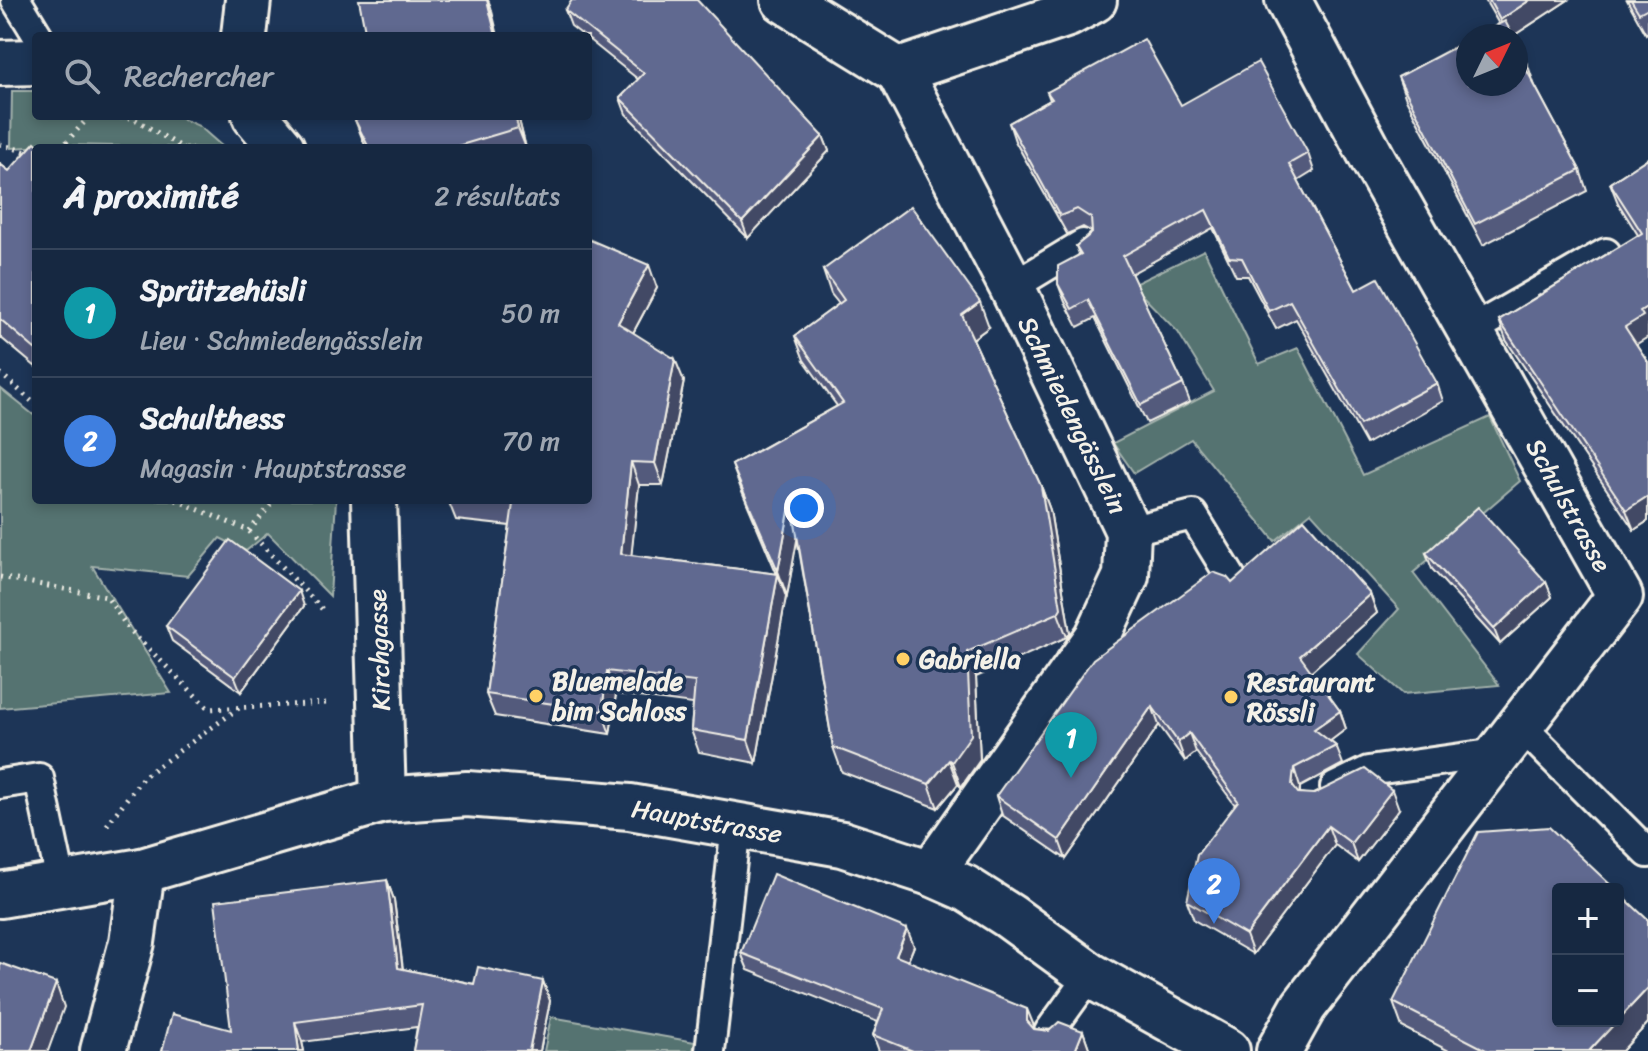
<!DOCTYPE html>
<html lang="fr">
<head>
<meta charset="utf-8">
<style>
  body { margin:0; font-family:Sriracha,sans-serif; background:#1f3048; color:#f1f3f6 }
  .controls { position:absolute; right:24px; bottom:24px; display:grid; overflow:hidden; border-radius:8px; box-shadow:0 4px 12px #0003 }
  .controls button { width:72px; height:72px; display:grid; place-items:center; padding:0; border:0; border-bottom:2px solid #35445a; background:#162841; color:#f1f3f6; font:40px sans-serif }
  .compass { position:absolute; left:1456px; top:24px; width:72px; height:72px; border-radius:50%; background:#162841; box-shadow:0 4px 12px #0003; rotate:47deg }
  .you { position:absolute; left:804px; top:508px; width:28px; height:28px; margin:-20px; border:6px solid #fff; border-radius:50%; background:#1a73e8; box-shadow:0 0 0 12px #1a73e833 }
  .badge { display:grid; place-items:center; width:52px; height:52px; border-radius:50%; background:#ffd166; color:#fff; font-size:26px; font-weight:700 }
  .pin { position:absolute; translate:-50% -66px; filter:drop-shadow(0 2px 4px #0008) }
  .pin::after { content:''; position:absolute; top:42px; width:28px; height:24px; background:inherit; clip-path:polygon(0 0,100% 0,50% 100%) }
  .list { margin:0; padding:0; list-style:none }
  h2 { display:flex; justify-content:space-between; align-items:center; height:104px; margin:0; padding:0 32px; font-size:34px }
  h2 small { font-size:26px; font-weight:400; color:#9ea6b1 }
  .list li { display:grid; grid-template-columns:52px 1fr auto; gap:24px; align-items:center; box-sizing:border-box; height:128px; padding:0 32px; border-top:2px solid #35445a }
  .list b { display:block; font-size:30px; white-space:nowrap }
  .list p { margin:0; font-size:26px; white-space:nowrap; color:#9ea6b1 }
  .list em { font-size:26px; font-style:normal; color:#9ea6b1 }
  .icon { flex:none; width:44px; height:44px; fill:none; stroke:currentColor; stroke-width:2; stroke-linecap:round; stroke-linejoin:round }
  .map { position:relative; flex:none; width:1648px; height:1051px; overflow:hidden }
  .search { position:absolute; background:#162841; box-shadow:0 4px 12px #0003; left:32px; top:32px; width:560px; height:88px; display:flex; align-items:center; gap:20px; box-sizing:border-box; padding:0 28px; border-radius:8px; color:#9ea6b1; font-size:30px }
  .panel { position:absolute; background:#162841; box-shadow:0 4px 12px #0003; left:32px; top:144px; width:560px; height:360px; border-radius:8px }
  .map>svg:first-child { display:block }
  .green { fill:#547371; stroke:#a4b2ac; stroke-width:2 }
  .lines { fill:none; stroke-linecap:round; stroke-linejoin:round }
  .lane-casing { stroke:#f4f1e8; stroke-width:34 }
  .street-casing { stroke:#f4f1e8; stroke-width:50 }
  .secondary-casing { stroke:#f4f1e8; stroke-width:50 }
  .path { stroke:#f4f1e8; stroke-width:5; stroke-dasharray:2 6; stroke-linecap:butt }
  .lane { stroke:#1d3557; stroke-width:28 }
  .street { stroke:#1d3557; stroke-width:44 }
  .secondary { stroke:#1d3557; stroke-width:44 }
  .wall { fill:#535a7c; stroke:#f4f1e8; stroke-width:2 }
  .shaded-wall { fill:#434a65; stroke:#f4f1e8; stroke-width:2 }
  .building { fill:#606990; stroke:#f4f1e8; stroke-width:2 }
  .poi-dot { fill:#ffd166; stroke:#1d3557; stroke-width:3 }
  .labels { text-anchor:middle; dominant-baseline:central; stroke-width:7; stroke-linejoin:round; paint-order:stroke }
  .street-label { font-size:26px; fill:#f4f1e8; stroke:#1d3557 }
  .poi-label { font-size:26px; font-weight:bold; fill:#f4f1e8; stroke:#1d3557; text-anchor:start }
</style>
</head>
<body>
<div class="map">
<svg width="1648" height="1051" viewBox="0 0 1648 1051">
  <rect width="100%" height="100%" fill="#1d3557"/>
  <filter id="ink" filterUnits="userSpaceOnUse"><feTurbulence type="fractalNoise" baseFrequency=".0125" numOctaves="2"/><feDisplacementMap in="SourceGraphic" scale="16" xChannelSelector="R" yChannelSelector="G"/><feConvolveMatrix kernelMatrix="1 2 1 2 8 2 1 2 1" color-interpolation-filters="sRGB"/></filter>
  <g filter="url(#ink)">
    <g class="green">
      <polygon points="12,91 36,91 36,116 176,116 199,126 224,148 63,145 11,148"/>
      <polygon points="1204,250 1259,364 1298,348 1363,475 1490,417 1520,481 1413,573 1499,685 1403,694 1358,654 1399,609 1311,512 1275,541 1191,439 1134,473 1113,443 1214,391 1178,332 1132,285"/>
      <polygon points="0,388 36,417 36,500 336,500 330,596 268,533 246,551 220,538 188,576 92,566 171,693 0,708"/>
      <polygon points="551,1017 695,1042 693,1051 544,1051"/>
    </g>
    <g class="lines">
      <g class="lane-casing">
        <g id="lane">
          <polyline points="16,0 38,36"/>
          <polyline points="1012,287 1083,244"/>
          <polyline points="1472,330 1606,253"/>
          <polyline points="1128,531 1193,515 1232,579"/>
          <polyline points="1519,724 1648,853"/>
          <polyline points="0,784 39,778 62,886"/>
          <polyline points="1335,787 1368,771 1497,753"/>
          <polyline points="1049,1032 1090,975"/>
          <polyline points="710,1051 736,826"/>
        </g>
      </g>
      <g class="street-casing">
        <g id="street">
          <polyline points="784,0 899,71 1068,14 1094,0"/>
          <polyline points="244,36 248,0"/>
          <polyline points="0,63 36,62"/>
          <polyline points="899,71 1012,287 1128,531 1126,576 1097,638 931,873"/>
          <polyline points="255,116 282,148"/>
          <polyline points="374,500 383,800"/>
          <polyline points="1279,1051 1304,1006 1620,596 1373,159 1288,0"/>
        </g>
      </g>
      <g class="secondary-casing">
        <g id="secondary">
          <polyline points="0,895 142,871 383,800 467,794 630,807 842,844 931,873 965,888 1009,916 1090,975 1227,1051"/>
          <polyline points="103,1051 132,942 142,871"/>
        </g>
      </g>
      <g class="path">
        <polyline points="64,116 133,118 183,148"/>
        <polyline points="0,144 36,155"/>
        <polyline points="61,148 88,118"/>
        <polyline points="0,373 36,405"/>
        <polyline points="176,500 249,531 323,610"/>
        <polyline points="249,531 275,500"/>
        <polyline points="0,577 107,597 128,628 209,709 328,703"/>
        <polyline points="107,825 143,777 239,708"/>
      </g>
      <use href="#lane" class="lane"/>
      <use href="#street" class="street"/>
      <use href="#secondary" class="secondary"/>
    </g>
    <g class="wall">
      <polygon points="1485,0 1568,0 1513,36 1499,24"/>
      <polygon points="1627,0 1648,0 1648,32 1646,34"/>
      <polygon points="565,10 823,136 829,151 748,238 626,114 620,98 639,80 588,39 588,36 584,36 571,26"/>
      <polygon points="1516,42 1528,66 1535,86 1580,170 1587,191 1483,245 1406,99 1398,77"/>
      <polygon points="1047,92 1181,105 1308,153 1314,171 1298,181 1356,290 1437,383 1443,401 1366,444 1296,319 1276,329 1248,276 1236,276 1213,228 1131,274 1183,384 1190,402 1147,423 1095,318 1078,327 1065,302 1058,284 1079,254 1076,246 1092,232 1083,227 1067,234 1015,141 1009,123 1050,100"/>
      <polygon points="518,116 526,148 366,148 355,120"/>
      <polygon points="36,148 36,367 0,337 0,164 9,171"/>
      <polygon points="1648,158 1636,344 1648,362 1648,521 1634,530 1506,340 1499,320 1638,235 1618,203 1610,183"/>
      <polygon points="588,239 657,288 633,333 684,381 663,485 639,485 631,555 777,574 741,489 732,465 837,406 804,360 795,336 839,304 831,294 823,270 989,327 973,339 1041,486 1050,510 1070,633 1067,637 976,677 980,760 961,787 958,784 938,808 842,772 833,747 797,538 787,596 782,585 786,597 756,763 699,752 691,730 693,704 616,694 610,734 495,716 486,694 510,526 456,520 448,500 588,500"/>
      <polygon points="1426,553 1546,582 1552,597 1500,644 1432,569"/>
      <polygon points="1232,583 1370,594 1377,613 1311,671 1340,711 1346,729 1330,741 1336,746 1343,764 1300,787 1300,793 1399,809 1358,862 1335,845 1253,954 1194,920 1187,901 1235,805 1196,752 1185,761 1159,725 1066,859 1002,815 996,796"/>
      <polygon points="304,606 241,692 172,641 166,626"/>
      <polygon points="387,880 394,900 403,969 474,984 543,981 550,1001 540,1051 413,1051 417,1027 302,1042 304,1051 162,1051 231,1030"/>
      <polygon points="914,946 908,961 1034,1026 1034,1029 1083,1031 1089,1048 1088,1051 879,1051 873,1035 878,1022 748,970 741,953"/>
      <polygon points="1393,1002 1648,1023 1622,1051 1449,1051 1402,1027"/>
    </g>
    <g class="shaded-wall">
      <polygon points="487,0 488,0 491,7 498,36 496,36"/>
      <polygon points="1530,0 1568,0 1513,36 1506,36 1500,20"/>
      <polygon points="515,116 518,116 526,148 518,128"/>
      <polygon points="823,136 829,151 748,238 742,222"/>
      <polygon points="649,265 657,288 626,346 618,323"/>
      <polygon points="980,302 989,327 971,340 962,315"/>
      <polygon points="1648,306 1648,337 1632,347 1625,327 1640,311"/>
      <polygon points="675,359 684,381 663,485 655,463"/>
      <polygon points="631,462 639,485 629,577 621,554"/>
      <polygon points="1041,486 1050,510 1070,633 1067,637 1058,613"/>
      <polygon points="1648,496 1648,521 1634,530 1626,510"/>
      <polygon points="791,500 800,524 787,596 778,571"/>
      <polygon points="778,574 786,597 756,763 748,740"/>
      <polygon points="1546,582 1552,597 1500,644 1494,629"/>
      <polygon points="299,591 304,606 241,692 235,677"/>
      <polygon points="1370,594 1377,613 1307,675 1300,656"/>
      <polygon points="967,652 976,677 980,760 961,787 952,762"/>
      <polygon points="607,671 616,694 610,734 602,711"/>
      <polygon points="1152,706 1159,725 1066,859 1059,840"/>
      <polygon points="1340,711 1346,729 1321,748 1314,729"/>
      <polygon points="1189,733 1196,752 1185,761 1178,742"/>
      <polygon points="949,760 958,784 938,808 929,784"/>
      <polygon points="1294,768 1300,787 1298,804 1292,785"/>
      <polygon points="1392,790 1399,809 1358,862 1351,843"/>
      <polygon points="1328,826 1335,845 1253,954 1246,935"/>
      <polygon points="387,880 394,900 405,988 398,968"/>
      <polygon points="907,929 914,946 903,973 896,956"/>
      <polygon points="543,981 550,1001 540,1051 529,1051"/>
      <polygon points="56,983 64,1007 48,1051 31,1051"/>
      <polygon points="1648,988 1648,1023 1622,1051 1589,1051"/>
      <polygon points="1027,1009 1034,1026 1033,1038 1027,1021"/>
      <polygon points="295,1022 302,1042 304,1051 299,1051"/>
      <polygon points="1083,1031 1089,1048 1088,1051 1075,1051"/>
    </g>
    <g class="building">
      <polygon points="359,0 487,0 496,36 366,36"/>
      <polygon points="572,0 697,0 823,136 742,222 620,98 644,73 565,10"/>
      <polygon points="1489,0 1530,0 1500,20"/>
      <polygon points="1631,0 1648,0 1648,8 1639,13"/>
      <polygon points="1505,21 1513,36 1476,36"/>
      <polygon points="1144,39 1181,105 1258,62 1308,153 1289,164 1356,290 1378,278 1437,383 1360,425 1290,301 1269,311 1242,258 1229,257 1206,210 1123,256 1183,384 1141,405 1088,300 1072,309 1058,284 1058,266 1081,254 1076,246 1092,233 1091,218 1077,209 1060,216 1009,123 1052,99 1047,92"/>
      <polygon points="1468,40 1468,84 1516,84 1516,42 1528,66 1525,67 1580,170 1475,224 1398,77"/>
      <polygon points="361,116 515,116 518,128 451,148 369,148 355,120"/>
      <polygon points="35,142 42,148 36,148 36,350 0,319 0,164 9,171"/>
      <polygon points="1648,158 1648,306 1640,311 1643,316 1625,327 1648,362 1648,496 1626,510 1499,320 1642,233 1610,183"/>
      <polygon points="911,206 980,302 962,315 1041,486 1061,608 1058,613 967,652 971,735 952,762 949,760 929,784 833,747 791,500 778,571 732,465 843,403 795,336 844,300 823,270"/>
      <polygon points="588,239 649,265 618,323 675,359 655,463 631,462 621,554 778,574 748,740 691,730 695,682 607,671 602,711 486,694 513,504 472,500 588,500"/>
      <polygon points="1478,507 1546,582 1494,629 1426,553"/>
      <polygon points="1304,519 1370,594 1300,656 1340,711 1314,729 1336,746 1294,768 1292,785 1298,793 1314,794 1365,769 1392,790 1351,843 1328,826 1246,935 1187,901 1197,855 1238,801 1189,733 1178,742 1152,706 1059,840 996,796 1093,659 1213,572 1227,577 1232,583"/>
      <polygon points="230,540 299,591 235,677 166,626"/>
      <polygon points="1549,827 1615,889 1558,889 1558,1021 1617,1021 1589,1051 1488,1051 1393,1002 1478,832"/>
      <polygon points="773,874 907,929 896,956 1027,1009 1027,1021 1034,1029 1049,1031 1059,1022 1083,1031 1075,1051 913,1051 873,1035 883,1009 741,953"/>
      <polygon points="387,880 398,968 474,984 478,967 543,981 529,1051 413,1051 422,1005 295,1022 299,1051 162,1051 172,1014 231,1030 215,901"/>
      <polygon points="1618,892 1648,920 1648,988 1618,1020"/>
      <polygon points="0,963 56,983 31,1051 0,1051"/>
    </g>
  </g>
  <g class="poi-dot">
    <circle cx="903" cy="659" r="8"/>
    <circle cx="536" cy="696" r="8"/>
    <circle cx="1231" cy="697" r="8"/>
  </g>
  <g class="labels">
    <g class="street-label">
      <text transform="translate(1073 415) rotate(64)">Schmiedengässlein</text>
      <text transform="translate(1569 505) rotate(61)">Schulstrasse</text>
      <text transform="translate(379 650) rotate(-92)">Kirchgasse</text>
      <text transform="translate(707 821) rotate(10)">Hauptstrasse</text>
    </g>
    <g class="poi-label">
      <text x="919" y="659">Gabriella</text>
      <text x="552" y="681">Bluemelade<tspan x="552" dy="30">bim Schloss</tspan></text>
      <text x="1247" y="682">Restaurant<tspan x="1247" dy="30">Rössli</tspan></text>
    </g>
  </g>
</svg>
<div class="controls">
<button>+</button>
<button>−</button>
</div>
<svg class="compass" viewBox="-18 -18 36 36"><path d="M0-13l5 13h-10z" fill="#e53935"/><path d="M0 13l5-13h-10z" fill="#9ea6b1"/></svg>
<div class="you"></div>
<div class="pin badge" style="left:1071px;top:778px;background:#0f9aa8">1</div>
<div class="pin badge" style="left:1214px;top:924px;background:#3f7fe0">2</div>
<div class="search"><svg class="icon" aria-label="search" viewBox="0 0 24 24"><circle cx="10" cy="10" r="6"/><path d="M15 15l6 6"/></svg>Rechercher</div>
<section class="panel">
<h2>À proximité<small>2 résultats</small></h2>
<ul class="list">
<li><span class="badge" style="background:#0f9aa8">1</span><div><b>Sprützehüsli</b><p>Lieu · Schmiedengässlein</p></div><em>50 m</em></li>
<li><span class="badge" style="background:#3f7fe0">2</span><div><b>Schulthess</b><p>Magasin · Hauptstrasse</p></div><em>70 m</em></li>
</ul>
</section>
</div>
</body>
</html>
